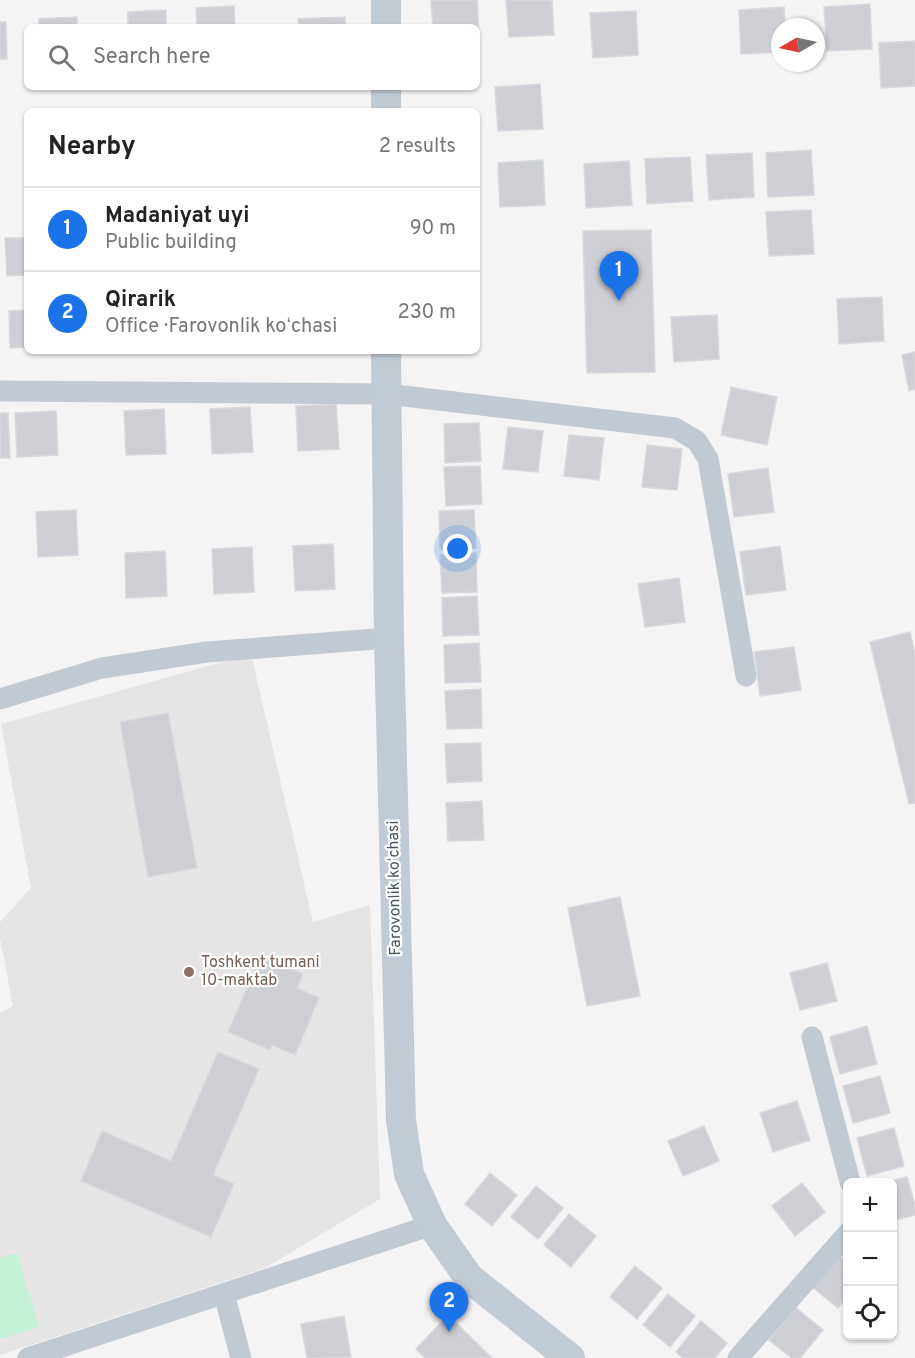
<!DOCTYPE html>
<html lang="en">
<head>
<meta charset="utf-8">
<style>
  body { margin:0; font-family:Overpass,sans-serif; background:#f6f6f6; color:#222 }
  .controls { position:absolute; right:18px; bottom:18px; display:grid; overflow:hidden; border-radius:9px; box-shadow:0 2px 4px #0004 }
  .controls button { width:54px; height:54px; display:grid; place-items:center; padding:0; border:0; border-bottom:2px solid #e0e0e0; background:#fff; color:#222; font:30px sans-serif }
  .compass { position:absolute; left:771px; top:18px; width:54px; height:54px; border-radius:50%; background:#fff; box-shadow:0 2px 4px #0004; rotate:261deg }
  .you { position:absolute; left:458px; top:549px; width:21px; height:21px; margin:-15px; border:4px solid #fff; border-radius:50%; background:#1a73e8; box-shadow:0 0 0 9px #1a73e833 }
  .badge { display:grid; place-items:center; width:39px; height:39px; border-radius:50%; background:#1a73e8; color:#fff; font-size:20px; font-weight:700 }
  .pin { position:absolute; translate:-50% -50px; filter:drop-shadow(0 2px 3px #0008) }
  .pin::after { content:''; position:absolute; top:32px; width:21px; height:18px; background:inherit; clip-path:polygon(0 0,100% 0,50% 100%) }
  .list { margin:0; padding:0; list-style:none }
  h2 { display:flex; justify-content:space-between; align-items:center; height:78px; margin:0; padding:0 24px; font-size:26px }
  h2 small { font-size:20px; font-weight:400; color:#767676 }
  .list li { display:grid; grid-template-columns:39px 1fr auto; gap:18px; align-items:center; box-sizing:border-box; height:84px; padding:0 24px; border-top:2px solid #e0e0e0 }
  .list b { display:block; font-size:22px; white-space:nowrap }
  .list p { margin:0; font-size:20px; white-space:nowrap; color:#767676 }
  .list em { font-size:20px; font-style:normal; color:#767676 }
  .icon { flex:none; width:33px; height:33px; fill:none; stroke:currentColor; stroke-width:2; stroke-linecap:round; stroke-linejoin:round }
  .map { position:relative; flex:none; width:915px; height:1358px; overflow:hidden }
  .search { position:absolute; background:#fff; box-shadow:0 2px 4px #0004; left:24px; top:24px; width:456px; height:66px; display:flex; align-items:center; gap:15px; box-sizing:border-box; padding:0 21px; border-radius:9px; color:#767676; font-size:22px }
  .panel { position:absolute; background:#fff; box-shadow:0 2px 4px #0004; left:24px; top:108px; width:456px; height:246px; border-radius:9px }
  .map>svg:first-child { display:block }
  .education { fill:#e6e4e5 }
  .green { fill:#c3f1d5 }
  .building { fill:#cdcfd5; stroke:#d7d9de; stroke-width:1.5 }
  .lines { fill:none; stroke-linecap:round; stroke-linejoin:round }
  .street { stroke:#c1cad2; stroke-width:21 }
  .secondary { stroke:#c1cbd6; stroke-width:30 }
  .education-dot { fill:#8d6e63; stroke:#fff; stroke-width:2 }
  .labels { text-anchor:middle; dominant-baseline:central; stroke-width:4.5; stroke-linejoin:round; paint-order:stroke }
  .street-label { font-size:16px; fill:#4a5661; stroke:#fff }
  .education-label { font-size:16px; fill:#785e54; stroke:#fff; text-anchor:start }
</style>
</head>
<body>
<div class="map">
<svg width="915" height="1358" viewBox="0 0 915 1358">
  <rect width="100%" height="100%" fill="#f5f3f3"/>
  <polygon class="education" points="251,654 313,922 370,905 380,1199 265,1268 0,1355 0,1013 13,1006 0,938 0,922 31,888 1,724"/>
  <polygon class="green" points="17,1253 39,1327 0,1339 0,1258"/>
  <g class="building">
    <polygon points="431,0 477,0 479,38 477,38 477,27 433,27"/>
    <polygon points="506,0 552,0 554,35 509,37"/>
    <polygon points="870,4 872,49 827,51 824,7"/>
    <polygon points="234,6 235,27 197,27 196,8"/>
    <polygon points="784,7 785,27 780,27 780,52 741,54 739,10"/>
    <polygon points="166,10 166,27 128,27 128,12"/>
    <polygon points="636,11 638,55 593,58 590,13"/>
    <polygon points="77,17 77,27 39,27 39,19"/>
    <polygon points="345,17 346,27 299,27 298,19"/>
    <polygon points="0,22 6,22 7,59 0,59"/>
    <polygon points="915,41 915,86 881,88 879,43"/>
    <polygon points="540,84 543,129 498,131 495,87"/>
    <polygon points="811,150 814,195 768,197 766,153"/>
    <polygon points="752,153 754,197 709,200 706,155"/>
    <polygon points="690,157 693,201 647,204 645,159"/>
    <polygon points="543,160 545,205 500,207 498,163"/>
    <polygon points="629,161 632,205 586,208 584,164"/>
    <polygon points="811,210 814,254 769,256 766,212"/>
    <polygon points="651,230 655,372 587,373 583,231"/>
    <polygon points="5,238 27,238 27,275 7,276"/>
    <polygon points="882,297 884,341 839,344 837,299"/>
    <polygon points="27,310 27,347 10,348 9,311"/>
    <polygon points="717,315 719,359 674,362 671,317"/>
    <polygon points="915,352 915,389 909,391 902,355"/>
    <polygon points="731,387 777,397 767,445 721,435"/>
    <polygon points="336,404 339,449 298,451 296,406"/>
    <polygon points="250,407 253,452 212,454 210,409"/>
    <polygon points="164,409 166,454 126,455 124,411"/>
    <polygon points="56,411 58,455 17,457 15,413"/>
    <polygon points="0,413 8,413 10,458 0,458"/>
    <polygon points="479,423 481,461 445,463 444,424"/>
    <polygon points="508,427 543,431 538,472 503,469"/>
    <polygon points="569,435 604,438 599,480 564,476"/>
    <polygon points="647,445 682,449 677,490 642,487"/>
    <polygon points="480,466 482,504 446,506 444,467"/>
    <polygon points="768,468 774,512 734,517 728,474"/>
    <polygon points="76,510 78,555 38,557 36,512"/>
    <polygon points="474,510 476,548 440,550 439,511"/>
    <polygon points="333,544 335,589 295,591 293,546"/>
    <polygon points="780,546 786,590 746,595 740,552"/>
    <polygon points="252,547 254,592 214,594 212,549"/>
    <polygon points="165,551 167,596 126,598 125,553"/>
    <polygon points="476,553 477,592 442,593 440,555"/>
    <polygon points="679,578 685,622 645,627 638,584"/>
    <polygon points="477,596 479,635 443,636 442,598"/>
    <polygon points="910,632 915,654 915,803 909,804 870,642"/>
    <polygon points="479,643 481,682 445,683 444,645"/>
    <polygon points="794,647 801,690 760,696 754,652"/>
    <polygon points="481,689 482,728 447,729 445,691"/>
    <polygon points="168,713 197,868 148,877 120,722"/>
    <polygon points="481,743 482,781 447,783 445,744"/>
    <polygon points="482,801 484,840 448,841 446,803"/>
    <polygon points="620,897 640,996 587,1006 568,908"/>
    <polygon points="261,956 303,974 297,988 319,998 295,1055 272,1045 270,1050 228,1032"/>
    <polygon points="827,963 837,1001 800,1010 790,973"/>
    <polygon points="867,1026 877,1064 840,1074 830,1037"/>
    <polygon points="218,1052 259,1069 213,1175 234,1184 211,1237 81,1181 102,1131 171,1161"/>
    <polygon points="880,1076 890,1113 853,1123 843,1086"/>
    <polygon points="797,1101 810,1140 773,1152 760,1113"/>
    <polygon points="704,1126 719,1161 683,1176 668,1141"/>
    <polygon points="894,1128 904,1166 867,1176 857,1138"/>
    <polygon points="490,1173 517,1195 492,1226 465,1204"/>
    <polygon points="907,1177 915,1205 915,1215 892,1221 892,1182 887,1182"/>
    <polygon points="802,1183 825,1212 795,1236 772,1206"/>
    <polygon points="536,1186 563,1208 538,1239 511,1217"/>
    <polygon points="569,1214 596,1236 571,1267 544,1245"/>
    <polygon points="836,1253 848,1263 848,1296 838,1308 811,1286"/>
    <polygon points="635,1266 662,1288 637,1319 610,1297"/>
    <polygon points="668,1294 695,1316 670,1347 643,1325"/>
    <polygon points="795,1307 823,1330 800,1358 792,1358 769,1340"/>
    <polygon points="448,1315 492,1358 425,1358 416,1349"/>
    <polygon points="344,1316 351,1357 307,1358 301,1324"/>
    <polygon points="701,1321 727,1343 715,1358 683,1358 676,1352"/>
  </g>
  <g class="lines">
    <g class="street">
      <polyline points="0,391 387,394 675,428 697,441 708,459 746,676"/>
      <polyline points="0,699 102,668 207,652 389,638"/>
      <polyline points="812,1037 850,1182"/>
      <polyline points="224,1294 241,1358"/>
      <polyline points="28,1358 432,1225"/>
      <polyline points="738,1358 848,1233"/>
    </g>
    <g class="secondary">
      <polyline points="386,0 386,27"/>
      <polyline points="386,87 386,111"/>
      <polyline points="386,351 389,638 401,1120 409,1174 432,1225 469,1278 570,1358"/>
    </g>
  </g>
  <circle class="education-dot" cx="189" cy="972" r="6"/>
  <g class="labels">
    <g class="street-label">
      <text transform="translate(395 888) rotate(-91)">Farovonlik koʻchasi</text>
    </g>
    <g class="education-label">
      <text x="201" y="963">Toshkent tumani<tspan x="201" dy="18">10-maktab</tspan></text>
    </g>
  </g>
</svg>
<div class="controls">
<button>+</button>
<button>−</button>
<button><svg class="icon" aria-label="locate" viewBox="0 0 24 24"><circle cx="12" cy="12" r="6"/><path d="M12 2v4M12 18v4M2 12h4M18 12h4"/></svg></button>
</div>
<svg class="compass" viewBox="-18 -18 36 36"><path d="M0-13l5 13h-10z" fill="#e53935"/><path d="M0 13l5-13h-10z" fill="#767676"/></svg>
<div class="you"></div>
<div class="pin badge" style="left:619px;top:301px">1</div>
<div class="pin badge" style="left:449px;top:1332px">2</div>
<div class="search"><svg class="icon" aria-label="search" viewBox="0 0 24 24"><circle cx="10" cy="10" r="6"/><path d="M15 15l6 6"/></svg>Search here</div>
<section class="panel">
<h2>Nearby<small>2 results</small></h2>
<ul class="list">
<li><span class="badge">1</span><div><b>Madaniyat uyi</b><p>Public building</p></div><em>90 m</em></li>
<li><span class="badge">2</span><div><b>Qirarik</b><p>Office · Farovonlik koʻchasi</p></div><em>230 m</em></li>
</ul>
</section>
</div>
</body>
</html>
